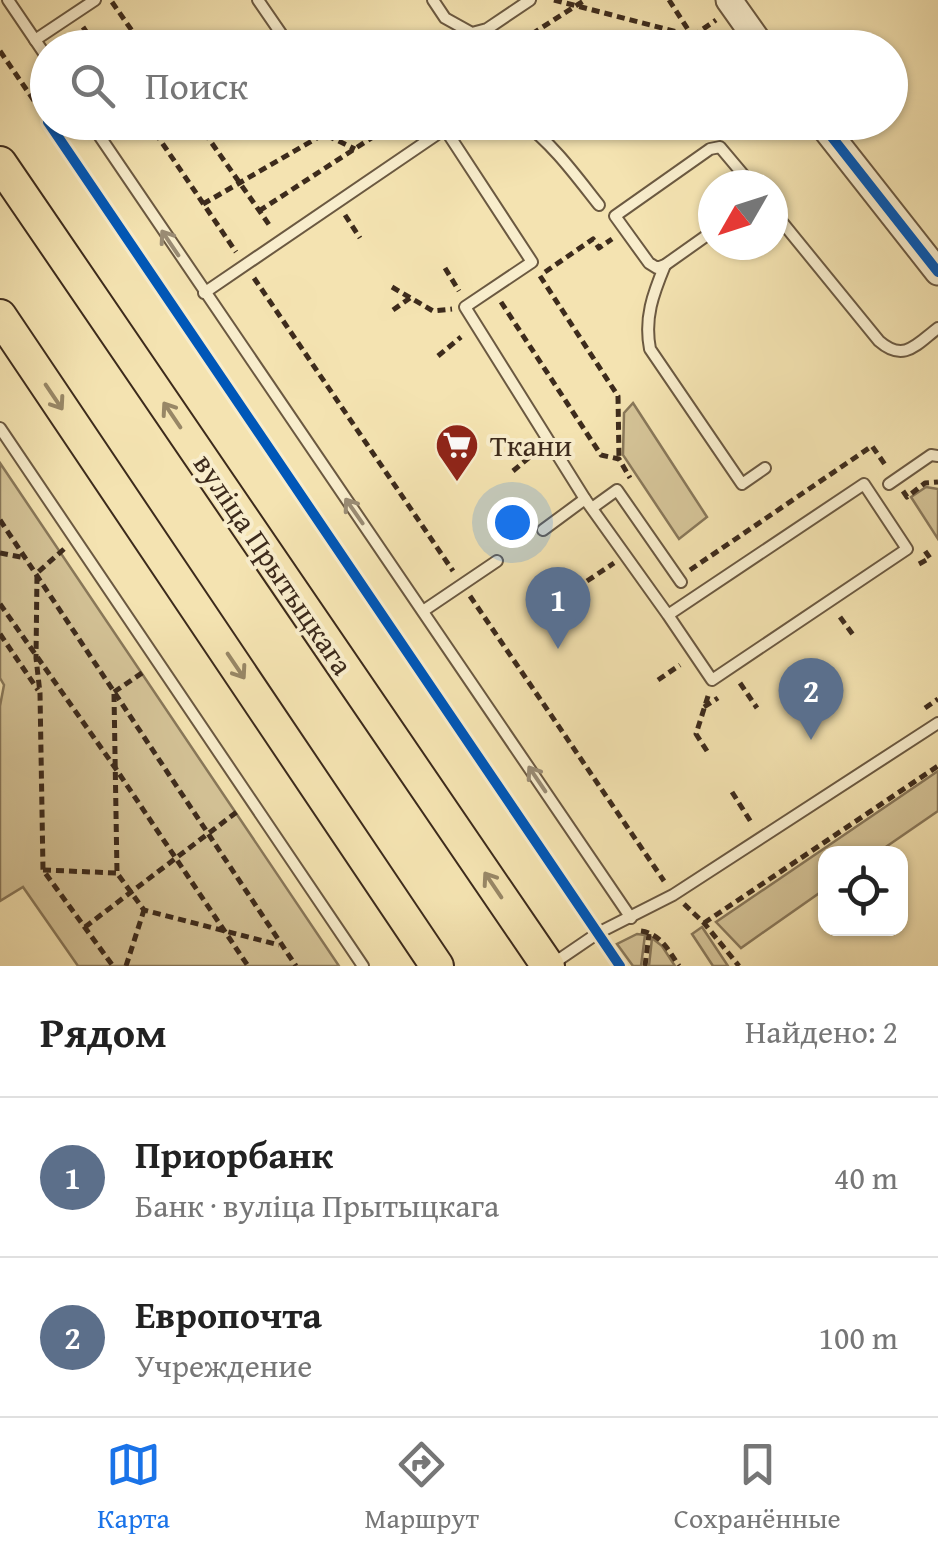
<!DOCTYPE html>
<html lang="ru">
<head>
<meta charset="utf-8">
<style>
  body { margin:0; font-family:"Gentium Book Plus",serif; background:#f6f6f6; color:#222 }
  .controls { position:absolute; right:30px; bottom:30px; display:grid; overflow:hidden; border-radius:20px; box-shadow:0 2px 8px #0004 }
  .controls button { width:90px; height:90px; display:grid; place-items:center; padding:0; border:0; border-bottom:2px solid #e0e0e0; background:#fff; color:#222; font:50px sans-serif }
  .compass { position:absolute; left:698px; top:170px; width:90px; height:90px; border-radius:50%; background:#fff; box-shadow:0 2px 8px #0004; rotate:231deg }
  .you { position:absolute; left:512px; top:522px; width:35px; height:35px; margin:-25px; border:8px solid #fff; border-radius:50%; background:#1a73e8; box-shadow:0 0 0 15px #1a73e833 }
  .badge { display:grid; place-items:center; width:65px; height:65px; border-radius:50%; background:#1a73e8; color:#fff; font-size:32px; font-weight:700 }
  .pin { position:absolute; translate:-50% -82px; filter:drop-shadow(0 2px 5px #0008) }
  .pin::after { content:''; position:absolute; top:52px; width:35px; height:30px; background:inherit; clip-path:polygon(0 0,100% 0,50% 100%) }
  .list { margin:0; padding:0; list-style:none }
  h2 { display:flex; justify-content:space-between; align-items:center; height:130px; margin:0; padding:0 40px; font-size:42px }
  h2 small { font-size:32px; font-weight:400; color:#767676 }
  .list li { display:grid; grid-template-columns:65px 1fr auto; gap:30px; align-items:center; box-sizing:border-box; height:160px; padding:0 40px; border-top:2px solid #e0e0e0 }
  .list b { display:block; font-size:38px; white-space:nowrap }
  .list p { margin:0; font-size:32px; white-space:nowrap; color:#767676 }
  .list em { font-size:32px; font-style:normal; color:#767676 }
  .icon { flex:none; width:55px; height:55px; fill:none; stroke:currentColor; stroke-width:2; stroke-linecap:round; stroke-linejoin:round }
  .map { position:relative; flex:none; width:938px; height:966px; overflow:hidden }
  .search { position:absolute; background:#fff; box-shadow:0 2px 8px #0004; left:30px; right:30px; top:30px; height:110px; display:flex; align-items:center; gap:25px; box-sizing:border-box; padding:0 35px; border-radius:55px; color:#767676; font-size:38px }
  .sheet { height:450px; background:#fff }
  nav { display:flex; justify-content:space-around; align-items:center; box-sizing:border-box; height:140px; border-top:2px solid #e0e0e0; background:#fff; font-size:28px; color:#767676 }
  nav a { display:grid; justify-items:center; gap:5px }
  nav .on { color:#1a73e8 }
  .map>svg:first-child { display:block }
  .green { fill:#d5c498; stroke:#89785a; stroke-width:2.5 }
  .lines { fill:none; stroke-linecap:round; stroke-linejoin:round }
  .service-casing { stroke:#6b5941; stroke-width:14 }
  .tertiary-casing { stroke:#6b5941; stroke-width:29 }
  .primary-casing { stroke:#3d2b1c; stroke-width:36 }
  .path { stroke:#3d2b1c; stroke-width:5; stroke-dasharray:8 5; stroke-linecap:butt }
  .service { stroke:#f8edcc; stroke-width:10 }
  .tertiary { stroke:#f8edcc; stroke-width:25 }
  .primary { stroke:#f4e3b1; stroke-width:32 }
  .cycleway-casing { stroke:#f8edcc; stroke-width:16 }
  .cycleway { stroke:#0057b8; stroke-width:10 }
  .oneway { stroke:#9a8c74 }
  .oneway2 { stroke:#988766 }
  .labels { text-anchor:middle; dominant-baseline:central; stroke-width:8; stroke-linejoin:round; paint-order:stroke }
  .poi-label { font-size:30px; fill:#3d2b1c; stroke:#f8edcc; text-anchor:start }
  .street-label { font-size:30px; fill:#3d2b1c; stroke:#f8edcc }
</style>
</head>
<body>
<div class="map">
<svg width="938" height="966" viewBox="0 0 938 966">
  <rect width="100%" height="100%" fill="#f4e3b1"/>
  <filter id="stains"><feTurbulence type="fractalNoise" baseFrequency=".002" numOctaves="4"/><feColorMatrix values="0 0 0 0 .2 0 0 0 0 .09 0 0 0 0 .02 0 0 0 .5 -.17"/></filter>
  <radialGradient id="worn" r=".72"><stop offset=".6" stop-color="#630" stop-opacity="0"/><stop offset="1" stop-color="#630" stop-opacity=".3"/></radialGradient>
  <g class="green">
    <polygon points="633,403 707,517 679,539 623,455 624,413"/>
    <polygon points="0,463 339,966 78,966 23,887 0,901 0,706 4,685 0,678"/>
    <polygon points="926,487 938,489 938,539 911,497"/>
    <polygon points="938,771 938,811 877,853 826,854 825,889 741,948 716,922"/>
    <polygon points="702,927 728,966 713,966 692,934"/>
    <polygon points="637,934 645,935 641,966 633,966 617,944"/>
    <polygon points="652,938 662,946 675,966 649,966"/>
  </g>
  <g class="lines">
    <g class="service-casing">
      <g id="service">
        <polyline points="8,0 48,59"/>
        <polyline points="258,0 291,48"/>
        <polyline points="433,0 445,18 472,33 487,29 530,0"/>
        <polyline points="35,40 95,0"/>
        <polyline points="90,122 631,918"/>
        <path d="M523,122C553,144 576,176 599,205"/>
        <polyline points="445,129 532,262 465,307 585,499 668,615 712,680 907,549 864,484 668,615"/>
        <path d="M773,211L879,341C904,363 917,344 938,328"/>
        <polyline points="713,231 665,265 657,268 649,263 615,216 710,149 720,147 752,185"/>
        <path d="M665,265C653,294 644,318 650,349L742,484L765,468"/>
        <polyline points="204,293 455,122"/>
        <polyline points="0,428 363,966"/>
        <polyline points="889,484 931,455 938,456"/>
        <polyline points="592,508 617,490 681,582"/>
        <polyline points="543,530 585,499"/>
        <polyline points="423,611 497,561"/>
        <polyline points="554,963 598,933 673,895 938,723"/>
      </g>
    </g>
    <g class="tertiary-casing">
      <g id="tertiary">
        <polyline points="729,0 763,48"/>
        <polyline points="820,122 938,272"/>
      </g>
    </g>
    <g class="primary-casing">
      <g id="primary">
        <polyline points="0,163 548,966"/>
        <polyline points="0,316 437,966"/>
      </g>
    </g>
    <g class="path">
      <polyline points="554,0 693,36 716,20"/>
      <polyline points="669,0 700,48"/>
      <polyline points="112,2 144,48"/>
      <polyline points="83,27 97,48"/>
      <polyline points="510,48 585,0"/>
      <polyline points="0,51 48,121"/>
      <polyline points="48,122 588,918"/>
      <polyline points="148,122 236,252"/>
      <polyline points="197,122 270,226"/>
      <polyline points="720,130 730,122"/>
      <polyline points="567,138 589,122"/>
      <polyline points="203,204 324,134 355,149"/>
      <polyline points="259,211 396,122"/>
      <polyline points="345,215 360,238"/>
      <polyline points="445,268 459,291"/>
      <polyline points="545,272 593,239 599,248 612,239"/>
      <polyline points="540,276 618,396 619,459"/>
      <polyline points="254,278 453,571"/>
      <polyline points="392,287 433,311 452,309"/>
      <polyline points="501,302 601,455 619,459 630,478"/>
      <polyline points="393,310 410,298"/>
      <polyline points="438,356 461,337"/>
      <polyline points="513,471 537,451"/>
      <polyline points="903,491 907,497 925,483 938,482"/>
      <polyline points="0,520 296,966"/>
      <polyline points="64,549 37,573 36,658 40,693 43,870 113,966"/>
      <polyline points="0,553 26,558"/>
      <polyline points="919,564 930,558 923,548"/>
      <polyline points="690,570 872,446 886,466"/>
      <polyline points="587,581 614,563"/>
      <polyline points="470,596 664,881"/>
      <polyline points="0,604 116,769 248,966"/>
      <polyline points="840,617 854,636"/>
      <polyline points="0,634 38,690"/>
      <polyline points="658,680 680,665"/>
      <polyline points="740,683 757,708"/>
      <polyline points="114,692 145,671"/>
      <polyline points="114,694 117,873 144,910 279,945"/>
      <polyline points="704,707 718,698"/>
      <polyline points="925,708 938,699"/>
      <polyline points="707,751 696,734 709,693"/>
      <polyline points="732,792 751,822"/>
      <polyline points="43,870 117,873"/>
      <polyline points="684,904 704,923 739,966"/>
      <polyline points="704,923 938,766"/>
      <polyline points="85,927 238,811"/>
      <path d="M641,931C661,934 669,951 679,966"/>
      <polyline points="608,948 620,966"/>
      <polyline points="126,966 144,910"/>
      <polyline points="645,966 649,934"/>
    </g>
    <use href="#service" class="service"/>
    <use href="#tertiary" class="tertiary"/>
    <use href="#primary" class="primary"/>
    <g class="cycleway-casing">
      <g id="cycleway">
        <polyline points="48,122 620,966"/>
        <polyline points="820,122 938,272"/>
      </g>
    </g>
    <use href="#cycleway" class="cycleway"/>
  </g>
  <defs><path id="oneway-shaft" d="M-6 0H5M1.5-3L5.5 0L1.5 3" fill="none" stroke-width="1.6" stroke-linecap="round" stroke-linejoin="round" transform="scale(2.5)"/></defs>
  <g class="oneway">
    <use href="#oneway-shaft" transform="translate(170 243) rotate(-124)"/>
    <use href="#oneway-shaft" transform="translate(354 511) rotate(-125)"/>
    <use href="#oneway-shaft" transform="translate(537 779) rotate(-124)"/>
  </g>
  <g class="oneway2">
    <use href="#oneway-shaft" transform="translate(54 397) rotate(56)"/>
    <use href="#oneway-shaft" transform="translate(172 415) rotate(-124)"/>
    <use href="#oneway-shaft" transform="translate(236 666) rotate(56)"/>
    <use href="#oneway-shaft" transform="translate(493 885) rotate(-124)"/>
  </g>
  <defs>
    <g id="supermarket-pin" transform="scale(2.25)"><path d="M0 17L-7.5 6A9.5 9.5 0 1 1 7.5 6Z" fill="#8f2418" stroke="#f8edcc"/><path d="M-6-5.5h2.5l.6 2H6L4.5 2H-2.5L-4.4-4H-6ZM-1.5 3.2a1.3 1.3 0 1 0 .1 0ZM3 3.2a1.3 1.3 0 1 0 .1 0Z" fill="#fff"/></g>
  </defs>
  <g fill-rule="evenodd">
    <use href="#supermarket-pin" x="457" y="445"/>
  </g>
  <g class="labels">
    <g class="poi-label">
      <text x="490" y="445">Ткани</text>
    </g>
    <g class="street-label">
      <text transform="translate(274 564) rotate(56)">вуліца Прытыцкага</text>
    </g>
  </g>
  <rect width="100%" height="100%" filter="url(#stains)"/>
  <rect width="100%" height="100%" fill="url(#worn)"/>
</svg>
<div class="controls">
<button><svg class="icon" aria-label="locate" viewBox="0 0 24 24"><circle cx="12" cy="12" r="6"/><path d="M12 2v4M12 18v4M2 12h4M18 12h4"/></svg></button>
</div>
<svg class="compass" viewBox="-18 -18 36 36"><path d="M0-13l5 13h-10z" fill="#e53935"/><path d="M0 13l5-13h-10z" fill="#767676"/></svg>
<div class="you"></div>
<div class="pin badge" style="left:558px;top:649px;background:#5c6f8a">1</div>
<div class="pin badge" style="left:811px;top:740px;background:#5c6f8a">2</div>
<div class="search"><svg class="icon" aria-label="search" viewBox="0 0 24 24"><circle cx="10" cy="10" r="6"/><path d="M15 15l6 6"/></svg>Поиск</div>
</div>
<section class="sheet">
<h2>Рядом<small>Найдено: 2</small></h2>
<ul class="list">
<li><span class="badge" style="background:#5c6f8a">1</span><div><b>Приорбанк</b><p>Банк · вуліца Прытыцкага</p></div><em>40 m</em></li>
<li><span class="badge" style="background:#5c6f8a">2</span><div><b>Европочта</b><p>Учреждение</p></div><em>100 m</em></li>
</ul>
</section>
<nav>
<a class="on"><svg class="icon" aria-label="map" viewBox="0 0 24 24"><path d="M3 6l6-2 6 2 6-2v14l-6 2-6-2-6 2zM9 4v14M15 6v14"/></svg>Карта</a>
<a><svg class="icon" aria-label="directions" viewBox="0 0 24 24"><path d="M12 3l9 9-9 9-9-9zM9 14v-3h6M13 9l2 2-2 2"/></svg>Маршрут</a>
<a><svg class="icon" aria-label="saved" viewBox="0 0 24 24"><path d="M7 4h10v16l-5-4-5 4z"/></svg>Сохранённые</a>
</nav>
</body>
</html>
